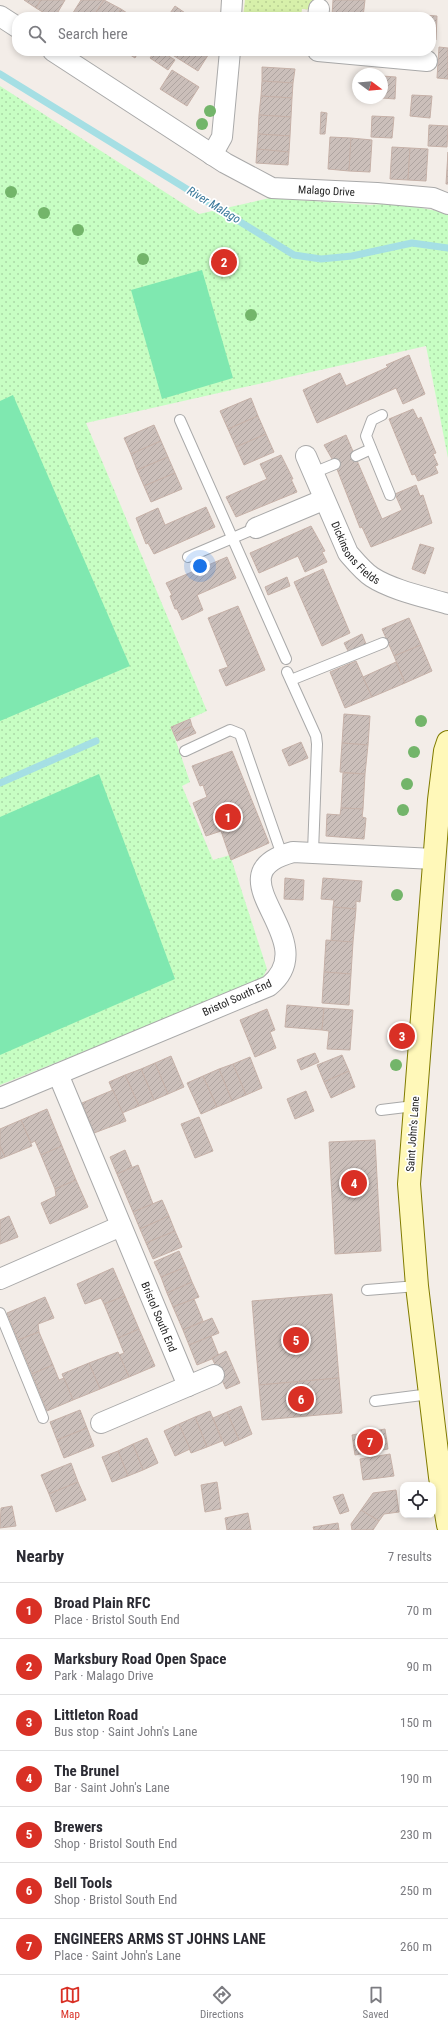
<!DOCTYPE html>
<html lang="en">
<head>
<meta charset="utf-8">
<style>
  body { margin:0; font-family:"Roboto Condensed",sans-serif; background:#f7f7f7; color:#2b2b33 }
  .controls { position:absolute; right:12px; bottom:12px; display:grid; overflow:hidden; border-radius:8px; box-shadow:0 2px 6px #0003 }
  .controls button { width:36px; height:36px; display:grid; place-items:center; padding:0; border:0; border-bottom:1px solid #e1e1e2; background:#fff; color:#2b2b33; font:20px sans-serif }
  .compass { position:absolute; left:352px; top:68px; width:36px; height:36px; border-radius:50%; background:#fff; box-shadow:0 2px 6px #0003; rotate:106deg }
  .you { position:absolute; left:200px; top:566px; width:14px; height:14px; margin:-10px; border:3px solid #fff; border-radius:50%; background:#1a73e8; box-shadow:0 0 0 6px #1a73e833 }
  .badge { display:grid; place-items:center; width:26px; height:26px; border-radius:50%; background:#d93025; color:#fff; font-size:13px; font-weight:700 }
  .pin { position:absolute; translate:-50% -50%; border:2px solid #fff; box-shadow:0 1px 4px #0006 }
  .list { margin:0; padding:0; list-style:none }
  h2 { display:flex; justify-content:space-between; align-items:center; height:52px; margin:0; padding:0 16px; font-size:17px }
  h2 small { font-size:13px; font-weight:400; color:#7c7c81 }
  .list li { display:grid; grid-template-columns:26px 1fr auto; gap:12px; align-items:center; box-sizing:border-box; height:56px; padding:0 16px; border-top:1px solid #e1e1e2 }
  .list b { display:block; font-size:15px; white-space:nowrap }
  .list p { margin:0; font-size:13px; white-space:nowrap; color:#7c7c81 }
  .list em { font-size:13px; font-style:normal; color:#7c7c81 }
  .icon { flex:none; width:22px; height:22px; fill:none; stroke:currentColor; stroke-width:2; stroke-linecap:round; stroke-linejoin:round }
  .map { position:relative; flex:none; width:448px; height:1530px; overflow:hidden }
  .search { position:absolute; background:#fff; box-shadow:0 2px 6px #0003; left:12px; right:12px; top:12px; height:44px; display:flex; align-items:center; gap:10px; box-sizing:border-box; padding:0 14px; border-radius:16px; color:#7c7c81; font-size:15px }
  .sheet { height:444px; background:#fff }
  nav { display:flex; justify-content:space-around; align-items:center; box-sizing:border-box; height:56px; border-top:1px solid #e1e1e2; background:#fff; font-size:11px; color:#7c7c81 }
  nav a { display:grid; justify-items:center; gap:2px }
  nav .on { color:#d93025 }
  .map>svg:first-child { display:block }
  .grass { fill:url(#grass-dots) }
  .park { fill:url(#park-dots) }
  .pitch { fill:#7fe8b0 }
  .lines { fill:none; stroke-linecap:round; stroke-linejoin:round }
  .stream { stroke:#a5dfe4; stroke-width:7 }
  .building { fill:url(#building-hatch); stroke:#c6b1a8 }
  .service-casing { stroke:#a9a9a9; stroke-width:12 }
  .minor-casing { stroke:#a9a9a9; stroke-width:22 }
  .secondary-casing { stroke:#817c00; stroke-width:24 }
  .service { stroke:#fff; stroke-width:10 }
  .minor { stroke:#fff; stroke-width:20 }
  .secondary { stroke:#fff8b9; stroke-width:22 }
  .tree { fill:#73b56a }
  .labels { text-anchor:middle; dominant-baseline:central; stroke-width:3.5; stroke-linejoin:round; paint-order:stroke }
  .street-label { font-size:11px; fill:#222; stroke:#fff }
  .water-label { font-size:12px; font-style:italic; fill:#39789a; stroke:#fff }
</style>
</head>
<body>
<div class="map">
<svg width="448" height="1530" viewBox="0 0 448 1530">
  <defs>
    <pattern id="grass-dots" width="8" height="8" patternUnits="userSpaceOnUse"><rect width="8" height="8" fill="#d7f0aa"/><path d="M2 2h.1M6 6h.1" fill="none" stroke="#b8ce92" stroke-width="1.8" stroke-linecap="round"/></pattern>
    <pattern id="park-dots" width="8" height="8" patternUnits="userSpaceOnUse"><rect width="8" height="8" fill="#c7fec3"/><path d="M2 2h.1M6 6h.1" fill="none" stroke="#abd9a7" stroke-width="1.8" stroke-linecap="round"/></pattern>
    <pattern id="building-hatch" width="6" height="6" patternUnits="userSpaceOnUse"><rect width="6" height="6" fill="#cbbfba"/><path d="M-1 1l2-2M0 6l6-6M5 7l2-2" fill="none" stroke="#aea4a0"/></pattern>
  </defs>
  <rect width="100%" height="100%" fill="#f3ede8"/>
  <polygon class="grass" points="245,0 316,0 315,10 302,9 301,17 243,17"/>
  <polygon class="park" points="0,86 199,214 270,198 370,205 396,203 437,211 448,215 448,458 426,346 86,423 207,711 171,727 190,782 182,786 213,860 230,855 267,969 261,981 0,1085"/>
  <g class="pitch">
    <polygon points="202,270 233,378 162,399 131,290"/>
    <polygon points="13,395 130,666 0,721 0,401"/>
    <polygon points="99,774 175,979 0,1055 0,817"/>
  </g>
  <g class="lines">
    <g class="stream">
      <polyline points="0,74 294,255 321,259 352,256 412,243 448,248"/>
      <polyline points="0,783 96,741"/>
    </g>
  </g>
  <g class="building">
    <polygon points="24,0 41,0 36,8"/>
    <polygon points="41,0 65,0 55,17 51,17 36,8"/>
    <polygon points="81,0 104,0 93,17 72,17 71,16"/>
    <polygon points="104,0 121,9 116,17 93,17"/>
    <polygon points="333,0 365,0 363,17 332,17"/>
    <polygon points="175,6 191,17 168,16"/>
    <polygon points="121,9 133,17 116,17"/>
    <polygon points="398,13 437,16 436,40 431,39 431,17 398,17"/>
    <polygon points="439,47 448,48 448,79 437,78"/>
    <polygon points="124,51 139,51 135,58"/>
    <polygon points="155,51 161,51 175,60 168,70 150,58"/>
    <polygon points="173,51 208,51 210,52 198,71 171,54"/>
    <polygon points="262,67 295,69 293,83 262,81"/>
    <polygon points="172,70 199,87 187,106 160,89"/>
    <polygon points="382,76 396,77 395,99 382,98"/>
    <polygon points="262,81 293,83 292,98 261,96"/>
    <polygon points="412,95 432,96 430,118 410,116"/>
    <polygon points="261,96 292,98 291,117 259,115"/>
    <polygon points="321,112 327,113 325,134 320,134"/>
    <polygon points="259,115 291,117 290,136 258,134"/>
    <polygon points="372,116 394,117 392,138 371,137"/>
    <polygon points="429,125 448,126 447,147 428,146"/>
    <polygon points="258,134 290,136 289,152 257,149"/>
    <polygon points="330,137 351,138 349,171 328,169"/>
    <polygon points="351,138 372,140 370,172 349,171"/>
    <polygon points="392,147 410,148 408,180 390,179"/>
    <polygon points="410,148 428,149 426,181 408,180"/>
    <polygon points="257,149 289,152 288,165 256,163"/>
    <polygon points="448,152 448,184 446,184"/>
    <polygon points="409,355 425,394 403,404 396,388 317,423 303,390 340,373 346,386 388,367 386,365"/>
    <polygon points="251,398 258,416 228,429 220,411"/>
    <polygon points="413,409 418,419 421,417 436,453 433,454 438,465 435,466 438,473 418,481 415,474 412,475 389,419"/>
    <polygon points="258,416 266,434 236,447 228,429"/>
    <polygon points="154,425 161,441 131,454 124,438"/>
    <polygon points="266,434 274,452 244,465 236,447"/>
    <polygon points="346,435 382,519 402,510 395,494 416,485 420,496 423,495 432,523 371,547 362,527 360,528 335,464 324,445"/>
    <polygon points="161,441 168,457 137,470 131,454"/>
    <polygon points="281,455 293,479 291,479 297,492 236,517 226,497 267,479 260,464"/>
    <polygon points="168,457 175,473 144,486 137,470"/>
    <polygon points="175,473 182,489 151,502 144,486"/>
    <polygon points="206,507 215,527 154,554 148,543 146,544 136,518 158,508 165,525"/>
    <polygon points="311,526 325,551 322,552 327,562 305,572 298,556 259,573 250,553"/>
    <polygon points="420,544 434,548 425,574 412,569"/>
    <polygon points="227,557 236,578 197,595 203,610 182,620 177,609 175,609 170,596 172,595 166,583"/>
    <polygon points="323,569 350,633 322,646 294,582"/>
    <polygon points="287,577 290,586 268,595 265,587"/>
    <polygon points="238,606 265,670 226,686 219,670 228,667 208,618"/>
    <polygon points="409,618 421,645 394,656 382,629"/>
    <polygon points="362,634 366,644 349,653 344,643"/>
    <polygon points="421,645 432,671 405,683 394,656"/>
    <polygon points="356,661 372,697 345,708 330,672"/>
    <polygon points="396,662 405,683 372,697 363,677"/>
    <polygon points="344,714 370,716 368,745 342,743"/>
    <polygon points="190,719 192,726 174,734 171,727"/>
    <polygon points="192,726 196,733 177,741 174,734"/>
    <polygon points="301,742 308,758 289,766 282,750"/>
    <polygon points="342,743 368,745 365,774 340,772"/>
    <polygon points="232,751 269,843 231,860 221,831 206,836 193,803 207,797 203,785 200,786 192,766"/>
    <polygon points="343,773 365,774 363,809 341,808"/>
    <polygon points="341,808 363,809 362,817 366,818 364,839 326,836 327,814 340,815"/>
    <polygon points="285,878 304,880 303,900 284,899"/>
    <polygon points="323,878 362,881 360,902 356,901 356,909 333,907 334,900 321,899"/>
    <polygon points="333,907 356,909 353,942 331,941"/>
    <polygon points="326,940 353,942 351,974 324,972"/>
    <polygon points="324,972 351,974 349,1005 322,1003"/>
    <polygon points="287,1005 324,1008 322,1030 285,1027"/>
    <polygon points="324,1008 353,1010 350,1050 327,1049 329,1031 322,1030"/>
    <polygon points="267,1009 275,1030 270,1032 276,1048 255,1057 240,1020"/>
    <polygon points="315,1053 319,1062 301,1070 297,1060"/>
    <polygon points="342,1055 349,1071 324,1082 317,1065"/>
    <polygon points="171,1056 184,1087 168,1094 155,1063"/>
    <polygon points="250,1057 262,1088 246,1095 233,1064"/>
    <polygon points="155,1063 168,1094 154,1100 141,1069"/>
    <polygon points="233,1064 246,1095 232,1101 219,1069"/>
    <polygon points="141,1069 154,1100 139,1106 125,1075"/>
    <polygon points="219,1069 232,1101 217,1107 203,1076"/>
    <polygon points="349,1071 355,1087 331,1098 324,1082"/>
    <polygon points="125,1075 139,1106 122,1113 109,1082"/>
    <polygon points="203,1076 217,1107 201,1114 187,1083"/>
    <polygon points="113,1090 126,1121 94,1133 82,1103"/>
    <polygon points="306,1091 314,1111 295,1119 287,1099"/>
    <polygon points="47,1109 62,1146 41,1155 35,1141 31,1143 21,1120"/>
    <polygon points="199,1117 213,1151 195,1158 181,1124"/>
    <polygon points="21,1120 32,1146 5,1157 0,1146 0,1129"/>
    <polygon points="375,1140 381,1251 335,1254 329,1142"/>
    <polygon points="0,1146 5,1157 0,1159"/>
    <polygon points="62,1146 76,1180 55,1189 41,1155"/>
    <polygon points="125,1150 132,1167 117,1174 110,1157"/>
    <polygon points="138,1165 153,1204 133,1212 117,1174"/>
    <polygon points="76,1180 88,1207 50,1224 41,1203 56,1196 55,1189"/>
    <polygon points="162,1200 169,1216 140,1229 133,1212"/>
    <polygon points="9,1216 18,1237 0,1244 0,1220"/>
    <polygon points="169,1216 175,1231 146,1243 140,1229"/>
    <polygon points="175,1231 182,1247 153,1259 146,1243"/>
    <polygon points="179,1251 186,1267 161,1277 154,1262"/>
    <polygon points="186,1267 192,1282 167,1293 161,1277"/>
    <polygon points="113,1268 125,1296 104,1304 101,1298 85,1304 77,1284"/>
    <polygon points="192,1282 199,1297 173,1307 167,1293"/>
    <polygon points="332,1294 339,1378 259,1385 252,1301"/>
    <polygon points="125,1296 139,1329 118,1338 104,1304"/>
    <polygon points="45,1297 54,1318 38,1324 39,1332 18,1340 7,1313"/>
    <polygon points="194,1299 203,1321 183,1330 173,1307"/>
    <polygon points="212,1318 219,1333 189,1345 183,1330"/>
    <polygon points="139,1329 155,1366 129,1377 119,1355 124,1353 118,1338"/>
    <polygon points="39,1332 53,1365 32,1374 18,1340"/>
    <polygon points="211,1336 219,1356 197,1365 189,1345"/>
    <polygon points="226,1351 240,1383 226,1389 212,1358"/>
    <polygon points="118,1352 129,1377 100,1389 89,1363"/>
    <polygon points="89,1363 100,1389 73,1400 62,1374"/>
    <polygon points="53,1365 59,1380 64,1378 73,1400 47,1411 32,1374"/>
    <polygon points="339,1378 342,1413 262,1420 259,1385"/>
    <polygon points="241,1406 252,1434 239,1440 227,1412"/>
    <polygon points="80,1410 87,1428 57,1440 50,1422"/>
    <polygon points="210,1411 222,1441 207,1447 195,1417"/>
    <polygon points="227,1412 239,1440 225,1446 213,1418"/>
    <polygon points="195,1417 207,1447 191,1453 179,1424"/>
    <polygon points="179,1424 190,1449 175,1456 164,1431"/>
    <polygon points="87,1428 94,1446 64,1458 57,1440"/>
    <polygon points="385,1429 388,1449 355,1455 352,1435"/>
    <polygon points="147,1438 158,1463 143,1470 133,1444"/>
    <polygon points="133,1444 143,1470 128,1476 118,1451"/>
    <polygon points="118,1451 128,1476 112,1482 102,1457"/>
    <polygon points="390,1454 394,1476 363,1480 360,1459"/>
    <polygon points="71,1463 78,1482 49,1494 41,1475"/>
    <polygon points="78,1482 86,1500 56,1512 49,1494"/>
    <polygon points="217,1482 221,1509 205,1512 201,1485"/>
    <polygon points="396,1490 399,1512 384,1514 379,1521 361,1510 373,1493"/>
    <polygon points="343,1494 349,1511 340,1514 333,1497"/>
    <polygon points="12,1506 16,1526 0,1528 1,1508"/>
    <polygon points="361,1510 379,1521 373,1530 352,1530 351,1524"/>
    <polygon points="248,1513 251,1530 227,1530 225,1518"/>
    <polygon points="338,1523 339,1530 314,1530 313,1527"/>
  </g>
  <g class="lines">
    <g class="service-casing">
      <g id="service">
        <polyline points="382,415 372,420 366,436 390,495"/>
        <polyline points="180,420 286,659"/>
        <polyline points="356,456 371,449"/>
        <polyline points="313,473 335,464"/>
        <polyline points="188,557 256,528"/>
        <polyline points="287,672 316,736 317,744 313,852"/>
        <polyline points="291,680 383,643"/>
        <polyline points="185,751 230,730 240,734 282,855"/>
        <polyline points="381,1110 414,1106"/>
        <polyline points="367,1290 417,1286"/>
        <polyline points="0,1313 43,1418"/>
        <polyline points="375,1401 430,1394"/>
      </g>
    </g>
    <g class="minor-casing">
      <g id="minor">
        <polyline points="0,16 17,27"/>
        <polyline points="231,17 232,0"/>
        <polyline points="318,17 319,9"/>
        <path id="s1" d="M53,51L225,163L272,188L377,193L433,198L448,204"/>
        <polyline points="318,51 427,61"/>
        <polyline points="212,155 222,137 230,51"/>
        <path id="s2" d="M306,456L348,553C355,561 363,571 372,577C392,590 425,597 448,604"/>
        <polyline points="256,528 323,500"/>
        <path id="s3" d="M58,1074L188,1386"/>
        <path d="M0,1098L269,986C327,939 207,875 293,852L434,859"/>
        <polyline points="0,1279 121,1226"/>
        <polyline points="101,1423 214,1375"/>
      </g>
    </g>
    <g class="secondary-casing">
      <polyline id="secondary" points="448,742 445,751 439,800 409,1184 417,1286 440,1477 448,1525"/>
    </g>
    <use href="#service" class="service"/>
    <use href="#minor" class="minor"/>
    <use href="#secondary" class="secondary"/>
  </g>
  <g class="tree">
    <circle cx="210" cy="111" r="6"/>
    <circle cx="202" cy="124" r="6"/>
    <circle cx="11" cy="192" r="6"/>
    <circle cx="44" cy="213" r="6"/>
    <circle cx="78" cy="230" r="6"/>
    <circle cx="143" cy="259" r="6"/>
    <circle cx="251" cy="315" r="6"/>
    <circle cx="421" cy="721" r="6"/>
    <circle cx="414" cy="752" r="6"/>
    <circle cx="407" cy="784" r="6"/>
    <circle cx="403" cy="810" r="6"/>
    <circle cx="397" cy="895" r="6"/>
    <circle cx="396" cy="1065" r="6"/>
  </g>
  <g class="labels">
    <g class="street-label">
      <text stroke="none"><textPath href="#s1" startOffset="313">Malago Drive</textPath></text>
      <text stroke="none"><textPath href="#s2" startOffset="110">Dickinsons Fields</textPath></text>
      <text transform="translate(237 998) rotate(-24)">Bristol South End</text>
      <text transform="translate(413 1134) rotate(-86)">Saint John's Lane</text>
      <text stroke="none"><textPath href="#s3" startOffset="263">Bristol South End</textPath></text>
    </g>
    <g class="water-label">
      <text transform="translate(214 205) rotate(31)">River Malago</text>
    </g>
  </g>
</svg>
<div class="controls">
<button><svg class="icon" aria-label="locate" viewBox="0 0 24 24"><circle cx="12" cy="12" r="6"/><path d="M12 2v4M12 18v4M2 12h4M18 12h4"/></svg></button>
</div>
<svg class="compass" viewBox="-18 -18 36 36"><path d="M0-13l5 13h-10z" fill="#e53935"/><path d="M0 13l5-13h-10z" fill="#7c7c81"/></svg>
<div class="you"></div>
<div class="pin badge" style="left:228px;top:817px">1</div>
<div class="pin badge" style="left:224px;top:262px">2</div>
<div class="pin badge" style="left:402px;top:1036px">3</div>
<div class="pin badge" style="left:354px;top:1183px">4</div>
<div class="pin badge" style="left:296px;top:1340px">5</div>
<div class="pin badge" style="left:301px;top:1399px">6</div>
<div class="pin badge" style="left:370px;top:1442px">7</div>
<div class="search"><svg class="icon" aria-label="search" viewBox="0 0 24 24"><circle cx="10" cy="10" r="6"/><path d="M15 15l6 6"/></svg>Search here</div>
</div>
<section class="sheet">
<h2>Nearby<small>7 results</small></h2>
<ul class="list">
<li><span class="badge">1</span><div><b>Broad Plain RFC</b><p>Place · Bristol South End</p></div><em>70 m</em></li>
<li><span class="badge">2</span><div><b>Marksbury Road Open Space</b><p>Park · Malago Drive</p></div><em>90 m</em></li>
<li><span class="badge">3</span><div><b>Littleton Road</b><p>Bus stop · Saint John's Lane</p></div><em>150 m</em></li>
<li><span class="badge">4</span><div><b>The Brunel</b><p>Bar · Saint John's Lane</p></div><em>190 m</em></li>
<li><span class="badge">5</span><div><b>Brewers</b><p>Shop · Bristol South End</p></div><em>230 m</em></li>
<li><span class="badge">6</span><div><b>Bell Tools</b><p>Shop · Bristol South End</p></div><em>250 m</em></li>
<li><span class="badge">7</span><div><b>ENGINEERS ARMS ST JOHNS LANE</b><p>Place · Saint John's Lane</p></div><em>260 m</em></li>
</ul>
</section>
<nav>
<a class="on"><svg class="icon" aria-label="map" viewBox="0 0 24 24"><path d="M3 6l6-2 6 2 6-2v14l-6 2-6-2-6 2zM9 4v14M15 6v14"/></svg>Map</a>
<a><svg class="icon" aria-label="directions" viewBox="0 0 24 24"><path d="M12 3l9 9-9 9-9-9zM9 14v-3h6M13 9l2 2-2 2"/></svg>Directions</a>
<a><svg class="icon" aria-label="saved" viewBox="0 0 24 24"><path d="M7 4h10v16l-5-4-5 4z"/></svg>Saved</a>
</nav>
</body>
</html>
